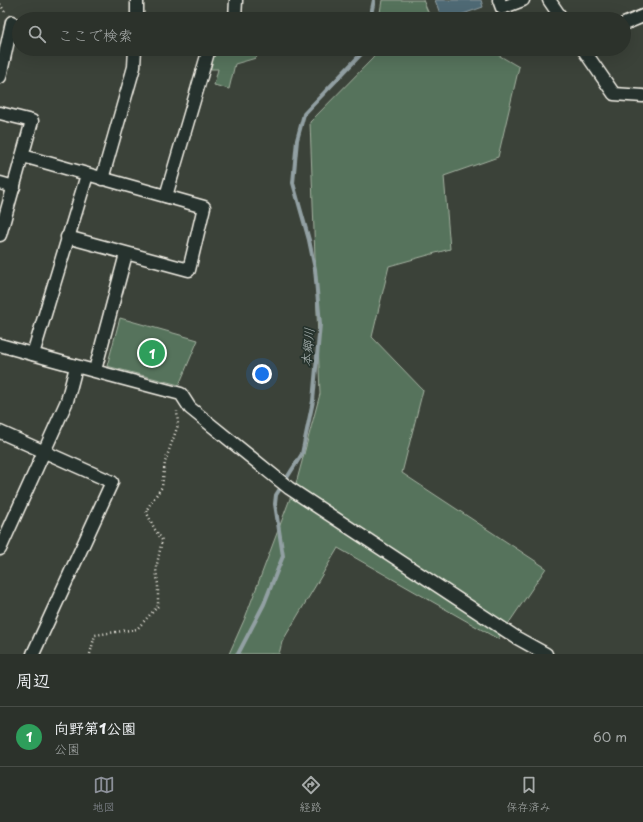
<!DOCTYPE html>
<html lang="ja">
<head>
<meta charset="utf-8">
<style>
  body { margin:0; font-family:"Playpen Sans","Klee One",sans-serif; background:#383e37; color:#f1f3f6 }
  .you { position:absolute; left:262px; top:374px; width:14px; height:14px; margin:-10px; border:3px solid #fff; border-radius:50%; background:#1a73e8; box-shadow:0 0 0 6px #1a73e833 }
  .badge { display:grid; place-items:center; width:26px; height:26px; border-radius:50%; background:#8c9099; color:#fff; font-size:13px; font-weight:700 }
  .pin { position:absolute; translate:-50% -50%; border:2px solid #fff; box-shadow:0 1px 4px #0006 }
  .list { margin:0; padding:0; list-style:none }
  h2 { display:flex; justify-content:space-between; align-items:center; height:52px; margin:0; padding:0 16px; font-size:17px }
  h2 small { font-size:13px; font-weight:400; color:#a6aaa9 }
  .list li { display:grid; grid-template-columns:26px 1fr auto; gap:12px; align-items:center; box-sizing:border-box; height:60px; padding:0 16px; border-top:1px solid #484d47 }
  .list b { display:block; font-size:15px; white-space:nowrap }
  .list p { margin:0; font-size:13px; white-space:nowrap; color:#a6aaa9 }
  .list em { font-size:13px; font-style:normal; color:#a6aaa9 }
  .icon { flex:none; width:22px; height:22px; fill:none; stroke:currentColor; stroke-width:2; stroke-linecap:round; stroke-linejoin:round }
  .map { position:relative; flex:none; width:643px; height:654px; overflow:hidden }
  .search { position:absolute; background:#2c322b; box-shadow:0 4px 16px #0002; left:12px; right:12px; top:12px; height:44px; display:flex; align-items:center; gap:10px; box-sizing:border-box; padding:0 14px; border-radius:22px; color:#a6aaa9; font-size:15px }
  .sheet { height:112px; background:#2c322b }
  nav { display:flex; justify-content:space-around; align-items:center; box-sizing:border-box; height:56px; border-top:1px solid #484d47; background:#2c322b; font-size:11px; color:#a6aaa9 }
  nav a { display:grid; justify-items:center; gap:2px }
  nav .on { color:#8c9099 }
  .map>svg:first-child { display:block }
  .green { fill:#56735b; stroke:#a5b2a2 }
  .water { fill:#506a75; stroke:#92a0a3 }
  .lines { fill:none; stroke-linecap:round; stroke-linejoin:round }
  .stream { stroke:#92a0a3; stroke-width:4 }
  .street-casing { stroke:#f4f1e8; stroke-width:15 }
  .path { stroke:#f4f1e8; stroke-width:2.5; stroke-dasharray:1 3; stroke-linecap:butt }
  .street { stroke:#26332d; stroke-width:12 }
  .labels { text-anchor:middle; dominant-baseline:central; stroke-width:3.5; stroke-linejoin:round; paint-order:stroke }
  .water-label { font-size:13px; font-style:italic; fill:#b2bbba; stroke:#26332d }
</style>
</head>
<body>
<div class="map">
<svg width="643" height="654" viewBox="0 0 643 654">
  <rect width="100%" height="100%" fill="#3b4239"/>
  <filter id="ink" filterUnits="userSpaceOnUse"><feTurbulence type="fractalNoise" baseFrequency=".025" numOctaves="2"/><feDisplacementMap in="SourceGraphic" scale="8" xChannelSelector="R" yChannelSelector="G"/><feConvolveMatrix kernelMatrix="1 2 1 2 8 2 1 2 1" color-interpolation-filters="sRGB"/></filter>
  <g filter="url(#ink)">
    <g class="green">
      <polygon points="382,0 423,0 431,19 379,19"/>
      <polygon points="216,49 261,49 256,58 235,64 229,89 214,85 218,69 210,69"/>
      <polygon points="375,49 488,49 519,67 498,157 444,176 450,249 389,266 372,337 423,390 402,473 546,568 498,639 338,548 282,642 279,654 229,654 245,618 297,480 320,394 310,122 373,58"/>
      <polygon points="120,318 198,340 179,385 107,366"/>
    </g>
    <polygon class="water" points="435,0 481,0 483,7 449,19 442,19"/>
    <g class="lines">
      <g class="stream">
        <polyline points="370,19 374,0"/>
        <polyline points="238,654 264,604 283,556 275,504 276,495 302,454 313,401 320,324 315,269 309,240 293,183 297,140 304,114 364,51 364,49"/>
      </g>
      <g class="street-casing">
        <g id="street">
          <polyline points="499,0 502,8 523,0"/>
          <polyline points="549,0 562,19"/>
          <polyline points="137,19 137,0"/>
          <polyline points="235,19 236,0"/>
          <polyline points="624,24 643,16"/>
          <polyline points="583,49 614,94 643,96"/>
          <polyline points="0,77 12,22"/>
          <polyline points="0,113 32,121 0,235"/>
          <polyline points="23,156 204,207 189,270 67,237"/>
          <polyline points="102,179 134,67 135,49"/>
          <polyline points="0,183 14,187"/>
          <polyline points="166,196 209,49"/>
          <path d="M0,345C60,362 120,378 181,394L190,408L289,488L517,638L546,654"/>
          <polyline points="33,354 87,175"/>
          <polyline points="95,370 126,254"/>
          <polyline points="0,432 112,482 33,654"/>
          <polyline points="0,549 67,401 76,367"/>
        </g>
      </g>
      <g class="path">
        <polyline points="0,4 5,12"/>
        <polyline points="90,654 95,635 137,629 158,606 158,585 156,569 162,540 154,528 146,511 152,501 162,487 165,462 178,425 177,411"/>
      </g>
      <use href="#street" class="street"/>
    </g>
  </g>
  <g class="labels">
    <g class="water-label">
      <text transform="translate(307 347) rotate(-85)">本郷川</text>
    </g>
  </g>
</svg>
<div class="you"></div>
<div class="pin badge" style="left:152px;top:353px;background:#2e9e5b">1</div>
<div class="search"><svg class="icon" aria-label="search" viewBox="0 0 24 24"><circle cx="10" cy="10" r="6"/><path d="M15 15l6 6"/></svg>ここで検索</div>
</div>
<section class="sheet">
<h2>周辺<small></small></h2>
<ul class="list">
<li><span class="badge" style="background:#2e9e5b">1</span><div><b>向野第1公園</b><p>公園</p></div><em>60 m</em></li>
</ul>
</section>
<nav>
<a class="on"><svg class="icon" aria-label="map" viewBox="0 0 24 24"><path d="M3 6l6-2 6 2 6-2v14l-6 2-6-2-6 2zM9 4v14M15 6v14"/></svg>地図</a>
<a><svg class="icon" aria-label="directions" viewBox="0 0 24 24"><path d="M12 3l9 9-9 9-9-9zM9 14v-3h6M13 9l2 2-2 2"/></svg>経路</a>
<a><svg class="icon" aria-label="saved" viewBox="0 0 24 24"><path d="M7 4h10v16l-5-4-5 4z"/></svg>保存済み</a>
</nav>
</body>
</html>
